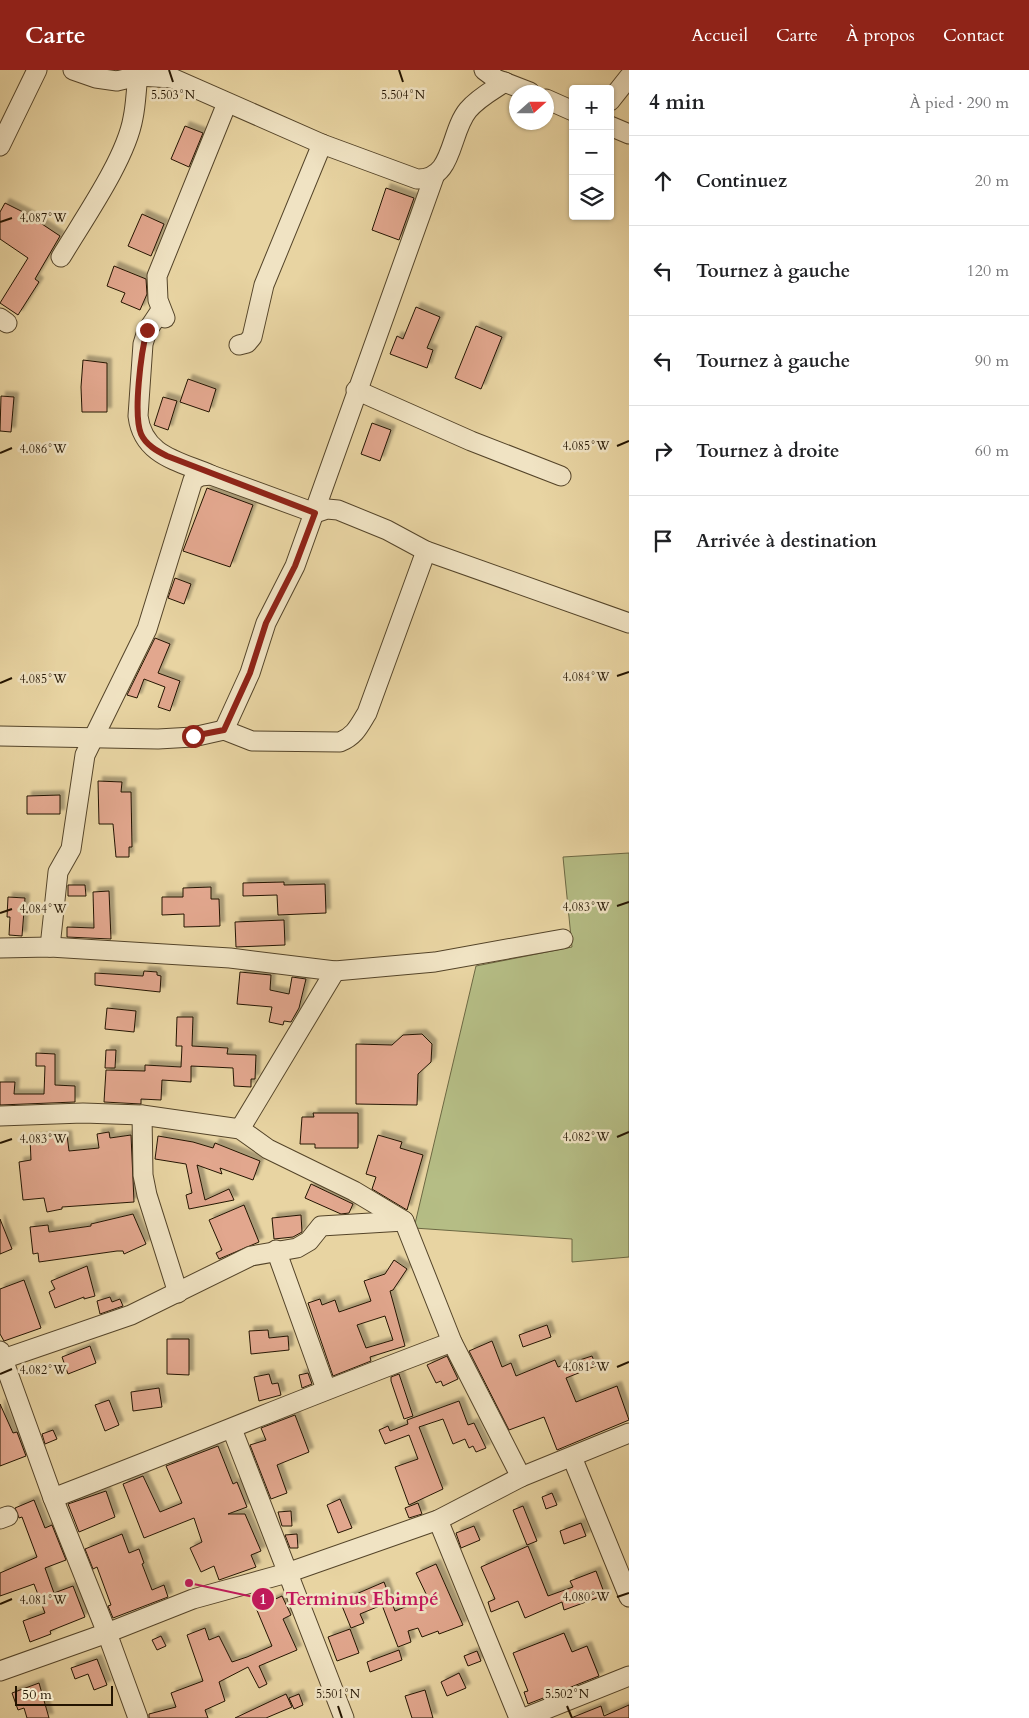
<!DOCTYPE html>
<html lang="fr">
<head>
<meta charset="utf-8">
<style>
  body { margin:0; font-family:Cardo,serif; background:#f2f2f2; color:#202124 }
  .controls { position:absolute; right:15px; top:15px; display:grid; overflow:hidden; border-radius:5px; box-shadow:0 1px 4px #0004 }
  .controls button { width:45px; height:45px; display:grid; place-items:center; padding:0; border:0; border-bottom:1px solid #e0e0e0; background:#fff; color:#202124; font:25px sans-serif }
  .compass { position:absolute; left:509px; top:15px; width:45px; height:45px; border-radius:50%; background:#fff; box-shadow:0 1px 4px #0004; rotate:69deg }
  .scale { position:absolute; left:15px; bottom:12px; width:98px; box-sizing:border-box; padding-left:5px; border:2px solid #231401; border-top:0; font-size:14px; line-height:18px; white-space:nowrap; color:#231401; -webkit-text-stroke:4px #f0e3c3; paint-order:stroke }
  .stop { position:absolute; width:15px; height:15px; margin:-11px; border:4px solid #8f2418; border-radius:50%; background:#fff }
  .stop.end { background:#8f2418; border-color:#fff; box-shadow:0 1px 5px #0008 }
  .list { margin:0; padding:0; list-style:none }
  h2 { display:flex; justify-content:space-between; align-items:center; height:65px; margin:0; padding:0 20px; font-size:21px }
  h2 small { font-size:16px; font-weight:400; color:#757577 }
  .list li { display:grid; grid-template-columns:32px 1fr auto; gap:15px; align-items:center; box-sizing:border-box; height:90px; padding:0 20px; border-top:1px solid #e0e0e0 }
  .list b { display:block; font-size:19px; white-space:nowrap }
  .list em { font-size:16px; font-style:normal; color:#757577 }
  .icon { flex:none; width:28px; height:28px; fill:none; stroke:currentColor; stroke-width:2; stroke-linecap:round; stroke-linejoin:round }
  .map { position:relative; flex:none; width:629px; height:1648px; overflow:hidden }
  header { display:flex; align-items:center; gap:30px; box-sizing:border-box; height:70px; padding:0 25px; background:#8f2418; color:#fff }
  header strong { font-size:24px }
  nav { display:flex; gap:28px; margin-inline-start:auto; font-size:18px }
  main { display:flex }
  aside { flex:1; background:#fff }
  .map>svg:first-child { display:block }
  .green { fill:#b5bd85; stroke:#6c6843 }
  .building { fill:#e2a78e; stroke:#231401; fill-rule:evenodd; filter:url(#shadow) }
  .lines { fill:none; stroke-linecap:round; stroke-linejoin:round }
  .minor-casing { stroke:#544429; stroke-width:21 }
  .minor { stroke:#f0e3c3; stroke-width:19 }
  .route { stroke:#8f2418; stroke-width:6 }
  .ticks { fill:none; stroke:#231401; stroke-width:2 }
  .ticks-label { font-size:12px; text-anchor:middle; fill:#231401; stroke:#f0e3c3; stroke-width:5; stroke-linejoin:round; paint-order:stroke }
  .leader { fill:none; stroke:#c2185b; stroke-width:2 }
  .callout-dot { fill:#c2185b; stroke:#f0e3c3; stroke-width:2 }
  .mark-label { font-size:15px; text-anchor:middle; font-weight:bold; fill:#fff }
  .callout-label { font-size:19px; text-anchor:middle; font-weight:bold; fill:#c2185b; stroke:#f0e3c3; stroke-width:5; stroke-linejoin:round; paint-order:stroke }
</style>
</head>
<body>
<header>
<strong>Carte</strong>
<nav><a>Accueil</a><a>Carte</a><a>À propos</a><a>Contact</a></nav>
</header>
<main>
<div class="map">
<svg width="629" height="1648" viewBox="0 0 629 1648">
  <defs>
    <filter id="shadow"><feDropShadow dx="4.5" dy="-4.5" stdDeviation="1" flood-color="#0004"/></filter>
  </defs>
  <rect width="100%" height="100%" fill="#e8d4a2"/>
  <filter id="stains"><feTurbulence type="fractalNoise" baseFrequency=".004" numOctaves="4"/><feColorMatrix values="0 0 0 0 .2 0 0 0 0 .09 0 0 0 0 .02 0 0 0 .5 -.17"/></filter>
  <radialGradient id="worn" r=".72"><stop offset=".6" stop-color="#630" stop-opacity="0"/><stop offset="1" stop-color="#630" stop-opacity=".3"/></radialGradient>
  <polygon class="green" points="629,783 629,1187 572,1192 572,1169 414,1158 476,896 572,877 563,787"/>
  <g class="building">
    <polygon points="185,56 203,63 189,97 171,89"/>
    <polygon points="386,118 414,128 399,170 372,160"/>
    <polygon points="5,133 27,144 60,166 35,209 39,212 18,245 0,233 28,188 0,169 0,142"/>
    <polygon points="142,144 164,154 151,186 128,176"/>
    <polygon points="114,196 146,209 147,224 140,240 121,232 125,223 107,216"/>
    <polygon points="416,237 440,247 427,278 433,280 427,298 390,284 397,266 403,269"/>
    <polygon points="476,256 502,267 481,319 455,308"/>
    <polygon points="83,290 107,293 107,342 82,342 81,317"/>
    <polygon points="188,309 216,319 209,342 180,332"/>
    <polygon points="1,326 14,327 11,362 0,361"/>
    <polygon points="163,327 177,331 168,360 154,355"/>
    <polygon points="372,353 391,360 380,391 361,384"/>
    <polygon points="207,418 253,435 230,497 183,481"/>
    <polygon points="175,508 191,514 184,534 168,528"/>
    <polygon points="155,568 170,574 158,603 180,611 170,641 158,637 165,617 144,609 137,628 127,625"/>
    <polygon points="98,711 122,712 121,722 131,722 132,777 129,777 129,787 116,787 113,754 99,754"/>
    <polygon points="60,725 60,744 27,744 27,726"/>
    <polygon points="284,812 284,815 325,814 326,843 278,845 277,825 243,826 243,813"/>
    <polygon points="68,815 85,815 86,826 68,826"/>
    <polygon points="211,817 211,829 219,829 220,856 184,857 184,844 162,845 162,827 183,827 183,818"/>
    <polygon points="109,821 111,869 67,867 67,857 94,858 93,822"/>
    <polygon points="8,827 25,828 22,866 9,865 10,847 7,847"/>
    <polygon points="284,850 285,875 236,877 235,852"/>
    <polygon points="144,901 157,902 157,905 161,906 160,922 95,915 95,903 143,906"/>
    <polygon points="240,902 271,905 270,920 289,924 292,907 306,909 299,938 291,952 284,951 283,955 269,952 272,937 237,934"/>
    <polygon points="107,938 136,941 134,962 105,959"/>
    <polygon points="177,947 193,947 192,976 228,978 227,984 256,985 255,1009 251,1009 251,1017 234,1016 233,998 191,996 191,1012 162,1010 161,1030 141,1029 141,1034 104,1032 106,1000 145,1001 145,995 181,997 182,976 176,976"/>
    <polygon points="422,964 432,974 431,992 418,1004 417,1035 356,1034 356,974 392,975 403,965"/>
    <polygon points="106,980 116,980 115,998 105,998"/>
    <polygon points="36,983 55,984 55,1015 75,1016 75,1032 0,1035 0,1012 15,1012 14,1024 44,1024 45,996 36,996"/>
    <polygon points="313,1043 358,1043 358,1078 315,1078 315,1074 300,1074 302,1047 314,1047"/>
    <polygon points="109,1062 110,1068 131,1065 134,1132 62,1137 62,1139 47,1142 44,1128 23,1130 19,1092 31,1090 30,1068 67,1065 69,1081 99,1078 97,1064"/>
    <polygon points="378,1065 402,1072 400,1078 423,1085 407,1140 372,1119 376,1107 366,1104"/>
    <polygon points="158,1066 193,1072 213,1078 215,1073 260,1091 253,1110 220,1098 222,1104 197,1095 205,1130 229,1119 234,1130 189,1139 186,1125 192,1123 186,1094 155,1089"/>
    <polygon points="311,1114 353,1134 349,1143 341,1144 305,1128"/>
    <polygon points="244,1135 259,1172 219,1189 216,1183 222,1180 209,1150"/>
    <polygon points="133,1144 146,1174 124,1184 123,1181 117,1181 39,1192 38,1183 33,1184 30,1157 48,1155 49,1162 91,1156 91,1154"/>
    <polygon points="301,1145 302,1162 293,1167 274,1169 272,1148"/>
    <polygon points="0,1149 12,1179 0,1184"/>
    <path d="M394,1190L407,1199L393,1220L390,1221L405,1276L370,1287L371,1291L333,1306L308,1233L320,1229L322,1235L335,1230L339,1242L371,1231L364,1211L385,1204ZM385,1246L393,1270L366,1278L357,1255Z"/>
    <polygon points="87,1196 95,1226 84,1229 84,1227 55,1238 49,1222 55,1219 51,1211"/>
    <polygon points="24,1210 41,1258 4,1271 0,1264 0,1219"/>
    <polygon points="110,1227 112,1232 120,1229 123,1236 100,1244 97,1231"/>
    <polygon points="547,1255 551,1267 523,1277 519,1265"/>
    <polygon points="268,1260 269,1268 288,1266 289,1280 251,1284 249,1261"/>
    <polygon points="167,1269 189,1269 189,1305 167,1304"/>
    <polygon points="492,1271 502,1297 511,1293 516,1306 555,1290 558,1297 592,1286 596,1296 566,1308 576,1332 617,1316 629,1350 557,1380 544,1347 509,1360 469,1281"/>
    <polygon points="90,1276 96,1293 68,1304 62,1287"/>
    <polygon points="447,1286 458,1309 443,1316 441,1311 436,1313 427,1295"/>
    <polygon points="308,1303 312,1314 302,1318 299,1305"/>
    <polygon points="269,1304 272,1314 278,1313 281,1325 259,1331 254,1307"/>
    <polygon points="399,1304 413,1346 404,1349 391,1311 391,1307"/>
    <polygon points="159,1318 162,1337 133,1341 131,1322"/>
    <polygon points="109,1330 119,1355 105,1361 95,1335"/>
    <polygon points="459,1331 468,1355 474,1353 486,1378 476,1382 473,1376 469,1378 465,1369 453,1374 443,1349 419,1357 443,1419 409,1435 395,1397 418,1389 409,1365 385,1374 379,1360 388,1356 390,1361 408,1354 407,1350"/>
    <polygon points="0,1334 13,1363 17,1362 26,1386 0,1396"/>
    <polygon points="295,1345 309,1382 277,1395 287,1423 271,1429 250,1375 266,1370 261,1358"/>
    <polygon points="53,1360 57,1369 45,1374 42,1364"/>
    <polygon points="218,1376 233,1414 237,1412 247,1437 228,1444 245,1444 261,1481 251,1485 256,1497 219,1510 214,1496 201,1502 190,1478 202,1472 194,1448 144,1468 123,1414 143,1406 160,1442 182,1433 166,1396"/>
    <polygon points="106,1421 115,1447 79,1462 68,1434"/>
    <polygon points="552,1423 557,1435 546,1439 542,1427"/>
    <polygon points="340,1429 352,1458 338,1463 327,1435"/>
    <polygon points="34,1430 45,1458 52,1455 66,1490 45,1498 54,1523 73,1516 85,1547 50,1561 51,1564 30,1572 23,1551 45,1543 34,1514 0,1526 0,1503 37,1487 22,1447 19,1448 15,1438"/>
    <polygon points="418,1433 422,1444 409,1448 405,1438"/>
    <polygon points="523,1436 537,1471 527,1475 513,1440"/>
    <polygon points="291,1441 292,1456 282,1456 278,1442"/>
    <polygon points="581,1453 586,1466 564,1474 560,1461"/>
    <polygon points="474,1456 480,1470 461,1478 456,1463"/>
    <polygon points="122,1464 129,1483 139,1479 144,1493 142,1494 152,1520 164,1515 168,1527 113,1548 108,1536 111,1535 97,1497 93,1499 85,1479"/>
    <polygon points="297,1464 298,1478 290,1478 285,1465"/>
    <polygon points="528,1476 548,1526 573,1517 570,1511 596,1501 605,1525 564,1540 562,1532 525,1548 518,1531 491,1542 488,1532 495,1529 481,1497"/>
    <polygon points="436,1494 463,1555 439,1564 438,1561 422,1567 418,1558 408,1561 411,1572 398,1577 382,1535 360,1544 364,1553 351,1558 340,1531 384,1512 395,1541 428,1528 416,1503"/>
    <polygon points="282,1526 291,1545 283,1549 297,1580 259,1596 267,1614 259,1618 248,1597 219,1612 225,1631 205,1640 208,1648 149,1648 149,1644 176,1637 171,1623 203,1611 187,1565 205,1558 209,1570 219,1566 232,1592 247,1587 272,1576 256,1538"/>
    <polygon points="350,1559 359,1583 337,1591 328,1567"/>
    <polygon points="564,1563 572,1582 587,1576 599,1606 528,1634 524,1622 528,1621 513,1583"/>
    <polygon points="161,1566 166,1576 157,1580 152,1570"/>
    <polygon points="399,1580 402,1590 370,1602 367,1592"/>
    <polygon points="477,1581 481,1591 468,1596 464,1586"/>
    <polygon points="97,1589 107,1615 94,1620 88,1604 75,1609 71,1598"/>
    <polygon points="459,1603 466,1618 447,1626 441,1612"/>
    <polygon points="39,1613 49,1648 27,1648 24,1638 18,1640 12,1623"/>
    <polygon points="425,1620 433,1648 412,1648 405,1626"/>
    <polygon points="286,1624 292,1637 266,1648 235,1648"/>
    <polygon points="299,1624 303,1635 294,1639 289,1628"/>
    <polygon points="629,1635 629,1648 571,1648 601,1636 604,1646"/>
  </g>
  <g class="lines">
    <g class="minor-casing">
      <g id="minor">
        <path d="M73,0L96,8L117,11L138,6L172,8L322,74L417,109C454,110 449,63 468,40C478,28 493,20 505,12"/>
        <polyline points="484,0 496,9 530,22"/>
        <polyline points="546,29 573,41"/>
        <polyline points="610,31 629,7"/>
        <polyline points="610,56 629,64"/>
        <polyline points="0,76 37,0"/>
        <path d="M61,187C83,150 126,89 133,48C136,34 136,20 138,6"/>
        <path d="M161,240L147,261L143,274L138,346C143,386 179,391 211,405"/>
        <polyline points="0,248 7,253"/>
        <polyline points="165,248 158,230 157,206 227,33"/>
        <polyline points="239,275 247,273 252,267 264,215 322,74"/>
        <polyline points="356,320 471,371 561,406"/>
        <polyline points="224,660 250,603 266,553 295,496 434,107"/>
        <path d="M0,666L158,669L193,667L224,660L252,671L340,672C355,666 359,656 367,643L426,481"/>
        <polyline points="50,877 58,802 71,779 85,685 147,559 193,410 201,406 211,405 315,443 327,439 338,440 387,460 426,481 629,553"/>
        <polyline points="0,878 50,877 230,888 335,901 435,892 563,869"/>
        <polyline points="142,1045 143,1105 147,1125 178,1223"/>
        <polyline points="0,1046 83,1043 142,1045 240,1059 268,1079 354,1121 404,1151 452,1272 521,1407"/>
        <polyline points="240,1059 335,901"/>
        <polyline points="276,1180 326,1319"/>
        <polyline points="0,1281 53,1428 107,1563 138,1648"/>
        <polyline points="0,1290 131,1245 251,1186 297,1178 309,1171 321,1156 404,1151"/>
        <polyline points="232,1359 344,1648"/>
        <polyline points="572,1387 629,1527"/>
        <path d="M53,1428C186,1377 318,1322 452,1272"/>
        <polyline points="0,1449 8,1446"/>
        <polyline points="438,1450 519,1648"/>
        <polyline points="0,1601 107,1563 193,1529 287,1503 438,1450 521,1407 629,1363"/>
        <polyline points="524,1648 629,1606"/>
      </g>
    </g>
    <use href="#minor" class="minor"/>
  </g>
  <g class="lines">
    <path class="route" d="M147,260C141,282 133,344 141,364C146,375 157,381 167,386L315,443L295,496L266,553L250,603L224,660L193,666"/>
  </g>
  <path class="ticks" d="M169,0L173,12M399,0L403,12M0,152L12,148M617,376L629,371M0,383L12,378M617,606L629,602M0,613L12,608M617,836L629,832M0,843L12,839M617,1067L629,1062M0,1073L12,1069M617,1297L629,1292M0,1304L12,1299M617,1527L629,1523M0,1534L12,1529M338,1636L342,1648M567,1636L572,1648"/>
  <g class="ticks-label">
    <text x="173" y="29">5.503°N</text>
    <text x="403" y="29">5.504°N</text>
    <text x="43" y="152">4.087°W</text>
    <text x="586" y="380">4.085°W</text>
    <text x="43" y="383">4.086°W</text>
    <text x="586" y="611">4.084°W</text>
    <text x="43" y="613">4.085°W</text>
    <text x="586" y="841">4.083°W</text>
    <text x="43" y="843">4.084°W</text>
    <text x="586" y="1071">4.082°W</text>
    <text x="43" y="1073">4.083°W</text>
    <text x="586" y="1301">4.081°W</text>
    <text x="43" y="1304">4.082°W</text>
    <text x="586" y="1531">4.080°W</text>
    <text x="43" y="1534">4.081°W</text>
    <text x="338" y="1628">5.501°N</text>
    <text x="567" y="1628">5.502°N</text>
  </g>
  <path class="leader" d="M189 1513L263 1529"/>
  <g class="callout-dot">
    <circle cx="189" cy="1513" r="5"/>
    <circle cx="263" cy="1529" r="12"/>
  </g>
  <g class="mark-label">
    <text x="263" y="1534">1</text>
  </g>
  <g class="callout-label">
    <text x="362" y="1535">Terminus Ebimpé</text>
  </g>
  <rect width="100%" height="100%" filter="url(#stains)"/>
  <rect width="100%" height="100%" fill="url(#worn)"/>
</svg>
<div class="controls">
<button>+</button>
<button>−</button>
<button><svg class="icon" aria-label="layers" viewBox="0 0 24 24"><path d="M12 4l9 5-9 5-9-5zM3 14l9 5 9-5"/></svg></button>
</div>
<svg class="compass" viewBox="-18 -18 36 36"><path d="M0-13l5 13h-10z" fill="#e53935"/><path d="M0 13l5-13h-10z" fill="#757577"/></svg>
<div class="scale">50 m</div>
<div class="stop" style="left:193px;top:666px"></div>
<div class="stop end" style="left:147px;top:260px"></div>
</div>
<aside>
<h2>4 min<small>À pied · 290 m</small></h2>
<ul class="list">
<li><svg class="icon" aria-label="ahead" viewBox="0 0 24 24"><path d="M12 20V5M6 11l6-6 6 6"/></svg><div><b>Continuez</b></div><em>20 m</em></li>
<li><svg class="icon" aria-label="left" viewBox="0 0 24 24"><path d="M17 20v-9H6M10 6l-5 5 5 5"/></svg><div><b>Tournez à gauche</b></div><em>120 m</em></li>
<li><svg class="icon" aria-label="left" viewBox="0 0 24 24"><path d="M17 20v-9H6M10 6l-5 5 5 5"/></svg><div><b>Tournez à gauche</b></div><em>90 m</em></li>
<li><svg class="icon" aria-label="right" viewBox="0 0 24 24"><path d="M7 20v-9h11M14 6l5 5-5 5"/></svg><div><b>Tournez à droite</b></div><em>60 m</em></li>
<li><svg class="icon" aria-label="arrive" viewBox="0 0 24 24"><path d="M6 21V4h12l-3 4 3 4H6"/></svg><div><b>Arrivée à destination</b></div></li>
</ul>
</aside>
</main>
</body>
</html>
